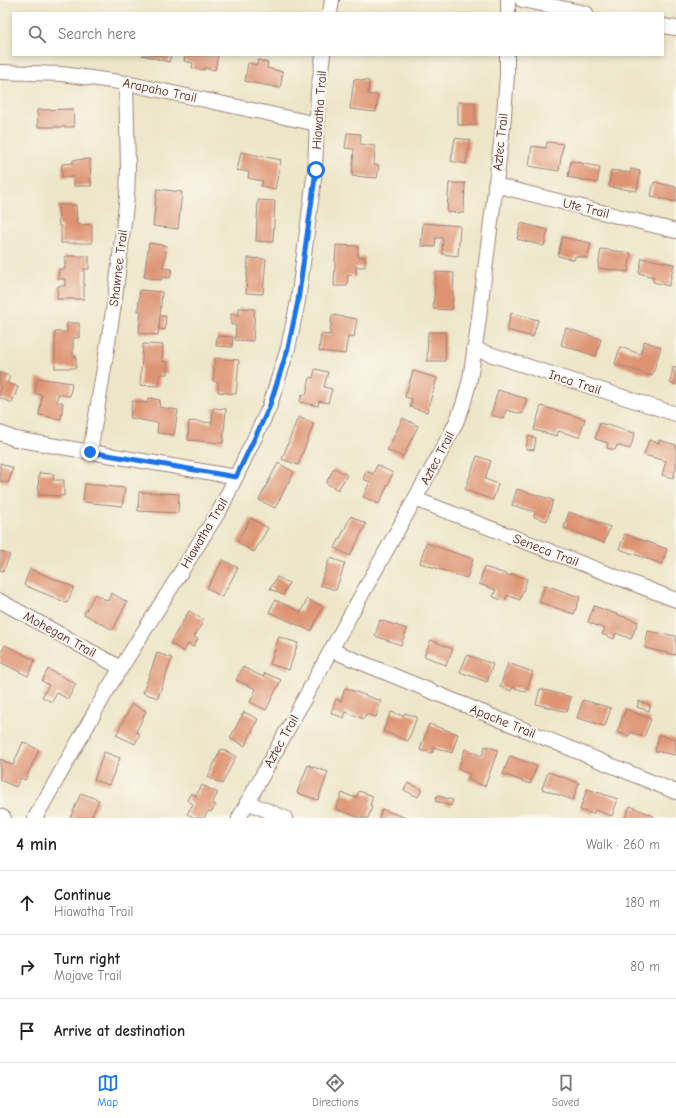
<!DOCTYPE html>
<html lang="en">
<head>
<meta charset="utf-8">
<style>
  body { margin:0; font-family:"Comic Neue",sans-serif; background:#f6f6f6; color:#222 }
  .stop { position:absolute; width:12px; height:12px; margin:-9px; border:3px solid #1a73e8; border-radius:50%; background:#fff }
  .stop.end { background:#1a73e8; border-color:#fff; box-shadow:0 1px 4px #0008 }
  .list { margin:0; padding:0; list-style:none }
  h2 { display:flex; justify-content:space-between; align-items:center; height:52px; margin:0; padding:0 16px; font-size:17px }
  h2 small { font-size:13px; font-weight:400; color:#767676 }
  .list li { display:grid; grid-template-columns:26px 1fr auto; gap:12px; align-items:center; box-sizing:border-box; height:64px; padding:0 16px; border-top:1px solid #e0e0e0 }
  .list b { display:block; font-size:15px; white-space:nowrap }
  .list p { margin:0; font-size:13px; white-space:nowrap; color:#767676 }
  .list em { font-size:13px; font-style:normal; color:#767676 }
  .icon { flex:none; width:22px; height:22px; fill:none; stroke:currentColor; stroke-width:2; stroke-linecap:round; stroke-linejoin:round }
  .map { position:relative; flex:none; width:676px; height:818px; overflow:hidden }
  .search { position:absolute; background:#fff; box-shadow:0 2px 6px #0003; left:12px; right:12px; top:12px; height:44px; display:flex; align-items:center; gap:10px; box-sizing:border-box; padding:0 14px; border-radius:0px; color:#767676; font-size:15px }
  .sheet { height:244px; background:#fff }
  nav { display:flex; justify-content:space-around; align-items:center; box-sizing:border-box; height:56px; border-top:1px solid #e0e0e0; background:#fff; font-size:11px; color:#767676 }
  nav a { display:grid; justify-items:center; gap:2px }
  nav .on { color:#1a73e8 }
  .map>svg:first-child { display:block }
  .building { fill:#de9473 }
  .lines { fill:none; stroke-linecap:round; stroke-linejoin:round }
  .street-casing { stroke:#9c827a; stroke-width:16 }
  .street { stroke:#fff; stroke-width:14 }
  .route { stroke:#1a73e8; stroke-width:5 }
  .labels { text-anchor:middle; dominant-baseline:central; stroke-width:4; stroke-linejoin:round; paint-order:stroke }
  .street-label { font-size:13px; fill:#4a1f2b; stroke:#fbf7ec }
</style>
</head>
<body>
<div class="map">
<svg width="676" height="818" viewBox="0 0 676 818">
  <rect width="100%" height="100%" fill="#fbf7ec"/>
  <filter id="ink" filterUnits="userSpaceOnUse"><feTurbulence type="fractalNoise" baseFrequency=".025" numOctaves="2"/><feDisplacementMap in="SourceGraphic" scale="8" xChannelSelector="R" yChannelSelector="G"/><feConvolveMatrix kernelMatrix="1 2 1 2 8 2 1 2 1" color-interpolation-filters="sRGB"/></filter>
  <filter id="wash" filterUnits="userSpaceOnUse"><feTurbulence type="fractalNoise" baseFrequency=".012" numOctaves="4" result="noise"/><feDisplacementMap in="SourceGraphic" scale="16" xChannelSelector="R" yChannelSelector="G"/><feGaussianBlur stdDeviation="0.9" result="paint"/><feColorMatrix in="noise" values="0 0 0 0 0 0 0 0 0 0 0 0 0 0 0 0 0 1.4 0 .05"/><feComposite in="paint" operator="in"/></filter>
  <g filter="url(#wash)">
    <rect width="100%" height="100%" fill="#ede6c9"/>
    <g id="blocks">
      <g class="building">
        <polygon points="142,55 171,55 169,62"/>
        <polygon points="185,55 218,55 215,70 204,68 204,70 192,68 193,63 184,61"/>
        <polygon points="258,60 268,63 267,68 283,72 280,88 245,81 248,63 257,65"/>
        <polygon points="354,79 369,81 368,94 378,95 376,112 350,109"/>
        <rect x="458" y="102" width="17" height="23"/>
        <polygon points="73,109 74,127 38,127 37,110"/>
        <polygon points="347,133 361,134 360,144 375,146 374,165 379,165 377,178 352,176 354,149 345,148"/>
        <polygon points="455,138 470,140 466,164 451,161"/>
        <polygon points="547,142 563,144 559,171 529,166 532,146 546,148"/>
        <polygon points="241,152 281,160 275,189 261,186 263,181 248,178 249,172 237,170"/>
        <polygon points="90,159 91,186 74,186 74,177 62,177 62,164 73,163 73,160"/>
        <polygon points="571,161 600,167 597,183 568,177"/>
        <polygon points="631,169 640,171 637,191 609,187 611,170 630,173"/>
        <polygon points="654,182 676,187 676,202 651,196"/>
        <polygon points="449,183 465,183 464,213 447,212"/>
        <polygon points="157,189 182,192 178,229 153,226"/>
        <polygon points="258,200 275,201 273,242 256,241"/>
        <polygon points="58,205 76,205 77,225 92,224 92,243 61,243 61,226 59,226"/>
        <polygon points="423,223 460,226 458,256 442,254 443,238 436,238 435,247 421,246"/>
        <polygon points="521,223 548,230 544,246 517,239"/>
        <polygon points="562,237 591,243 587,258 575,256 574,260 558,256"/>
        <polygon points="149,243 167,246 163,268 172,269 170,278 162,277 161,280 144,277"/>
        <polygon points="336,245 358,246 358,257 365,257 365,267 356,267 356,276 348,275 347,286 334,286"/>
        <polygon points="601,249 631,253 628,272 598,268"/>
        <polygon points="65,256 89,256 89,269 84,269 84,299 57,299 58,286 65,286 65,279 58,279 59,269 65,269"/>
        <polygon points="248,258 266,259 263,294 246,293"/>
        <polygon points="642,258 674,264 669,286 653,282 654,277 639,273"/>
        <polygon points="436,272 454,273 452,310 433,309"/>
        <polygon points="140,290 162,292 160,316 166,316 165,330 159,329 160,317 158,335 139,333 141,311 138,311"/>
        <polygon points="239,308 255,309 253,341 235,340 236,325 231,325 231,314 239,315"/>
        <polygon points="511,313 538,320 533,337 507,330"/>
        <polygon points="332,315 357,319 354,337 348,336 345,354 319,351 321,334 330,335"/>
        <polygon points="67,323 79,323 79,338 73,338 73,356 76,356 76,368 55,368 55,332 67,332"/>
        <polygon points="566,328 601,339 596,356 561,345"/>
        <polygon points="428,332 446,332 445,361 427,361"/>
        <polygon points="217,336 233,337 232,347 216,346"/>
        <polygon points="644,341 661,347 652,376 615,364 620,347 640,354"/>
        <polygon points="143,344 163,345 162,361 167,362 167,374 160,374 159,386 140,385"/>
        <polygon points="215,358 239,360 236,394 218,392 218,382 213,381"/>
        <polygon points="673,367 676,368 676,385 670,383"/>
        <polygon points="315,369 328,372 324,387 332,389 328,403 319,401 318,406 300,402 302,394 306,395 310,377 313,378"/>
        <polygon points="413,371 437,378 427,412 410,407 412,399 405,397"/>
        <polygon points="0,373 10,376 7,383 18,387 12,403 0,398"/>
        <polygon points="37,378 72,383 70,396 58,394 57,402 63,402 61,419 39,415 42,395 35,394"/>
        <polygon points="498,390 527,399 522,414 506,410 504,419 491,415"/>
        <polygon points="148,398 160,400 159,407 178,410 174,435 157,433 158,423 130,418 132,401 147,403"/>
        <polygon points="541,406 585,419 579,437 558,431 557,436 534,430"/>
        <polygon points="213,408 226,409 223,443 188,440 189,421 212,423"/>
        <polygon points="298,417 314,423 298,465 282,459"/>
        <polygon points="403,418 418,426 403,457 387,450"/>
        <polygon points="600,423 635,433 630,449 617,445 615,450 607,448 608,443 595,439"/>
        <polygon points="528,436 536,438 534,450 526,449"/>
        <polygon points="649,440 659,443 659,440 676,445 676,468 673,478 662,475 666,461 644,455"/>
        <polygon points="477,456 491,461 485,479 498,484 493,500 465,490"/>
        <polygon points="0,463 13,468 8,483 0,481"/>
        <polygon points="278,463 294,472 275,508 259,500"/>
        <polygon points="377,465 393,473 379,504 363,497 370,482 363,479 366,471 373,474"/>
        <polygon points="334,468 347,475 338,490 326,483"/>
        <polygon points="39,473 54,474 53,480 64,480 64,496 38,495"/>
        <polygon points="85,484 125,488 122,506 83,502"/>
        <polygon points="517,489 553,500 547,521 534,517 535,512 512,505"/>
        <polygon points="139,492 179,494 178,513 138,511"/>
        <polygon points="569,512 610,527 604,543 564,528"/>
        <polygon points="351,516 366,524 350,556 335,548"/>
        <polygon points="251,518 268,528 254,552 237,542"/>
        <polygon points="625,534 667,549 662,564 619,549"/>
        <polygon points="426,543 473,559 467,578 420,563"/>
        <polygon points="0,551 10,555 3,571 0,570"/>
        <polygon points="330,558 345,563 336,590 320,585"/>
        <polygon points="223,560 238,568 222,597 207,588"/>
        <polygon points="484,567 512,576 512,574 527,579 520,600 507,595 505,601 493,597 496,590 479,584"/>
        <polygon points="30,569 74,587 67,603 24,585"/>
        <polygon points="277,577 289,583 283,595 270,589"/>
        <polygon points="545,585 580,597 574,614 539,602"/>
        <polygon points="111,593 127,602 113,630 84,614 95,594 108,601"/>
        <polygon points="307,599 323,607 311,631 269,612 275,600 301,612"/>
        <polygon points="594,606 638,622 631,639 616,633 614,639 602,634 605,629 588,622"/>
        <polygon points="189,611 204,620 194,637 198,639 193,647 188,644 184,652 170,643"/>
        <polygon points="380,620 407,629 401,645 375,636"/>
        <polygon points="648,631 676,636 676,655 645,648"/>
        <polygon points="279,637 298,643 289,670 270,664"/>
        <polygon points="431,640 453,649 446,665 424,656"/>
        <polygon points="5,645 35,660 28,676 0,662 0,655"/>
        <polygon points="157,653 172,658 158,698 143,693"/>
        <polygon points="467,655 493,664 487,682 460,672"/>
        <polygon points="508,663 533,672 526,692 513,687 511,691 500,687"/>
        <polygon points="243,667 263,677 265,673 281,680 266,710 250,702 256,689 236,680"/>
        <polygon points="48,669 76,684 68,699 57,693 52,702 42,697 49,685 42,681"/>
        <polygon points="345,688 381,701 376,717 366,714 364,719 346,712 344,718 331,713 336,699 341,701"/>
        <polygon points="540,689 571,697 567,712 536,704"/>
        <polygon points="583,700 611,708 605,726 577,718"/>
        <polygon points="639,701 650,705 649,711 637,707"/>
        <polygon points="132,704 146,711 136,732 140,734 135,744 116,735"/>
        <polygon points="626,709 651,719 644,737 631,732 629,736 617,732"/>
        <polygon points="244,712 258,719 245,746 230,738"/>
        <polygon points="391,712 403,716 405,713 417,717 408,741 383,731"/>
        <polygon points="429,724 458,734 452,753 434,747 432,753 420,750"/>
        <polygon points="659,735 676,739 676,755 655,751"/>
        <polygon points="23,742 39,750 25,780 20,778 16,787 0,780 0,759 13,765"/>
        <polygon points="485,746 498,750 485,786 468,780 470,774 458,769 465,749 482,756"/>
        <polygon points="221,749 236,756 222,784 208,777"/>
        <polygon points="104,752 120,758 109,785 94,780"/>
        <polygon points="510,756 537,766 530,784 503,774"/>
        <polygon points="308,765 328,772 318,800 297,793"/>
        <polygon points="548,772 579,783 573,800 542,789"/>
        <polygon points="408,783 422,789 418,797 404,790"/>
        <polygon points="202,785 218,793 212,803 216,805 211,812 208,811 204,818 195,818 187,814 193,804 187,800 191,793 196,796"/>
        <polygon points="587,789 618,799 612,816 595,810 593,814 580,810"/>
        <polygon points="359,791 373,796 370,805 372,806 368,818 360,818 336,809 342,793 356,798"/>
        <polygon points="81,793 99,800 91,818 70,818"/>
        <polygon points="437,796 453,800 451,806 435,801"/>
        <polygon points="630,806 654,816 653,818 625,818"/>
        <polygon points="382,809 406,818 379,818"/>
      </g>
    </g>
  </g>
  <g filter="url(#ink)">
    <use href="#blocks" fill-opacity="0" stroke="#9c827a" stroke-width="1"/>
    <g class="lines">
      <g class="street-casing">
        <g id="street">
          <polyline points="522,0 586,13"/>
          <polyline points="330,13 332,0"/>
          <polyline points="508,13 508,0"/>
          <polyline points="663,26 676,28"/>
          <polyline points="0,72 62,74 126,83 317,124"/>
          <polyline points="495,185 676,231"/>
          <polyline points="474,349 676,414"/>
          <polyline points="0,433 15,439 236,477"/>
          <polyline points="90,452 102,380 115,298 127,196 128,168 126,83"/>
          <polyline points="415,499 676,600"/>
          <polyline points="0,601 121,668"/>
          <polyline points="331,650 676,792"/>
          <polyline points="247,802 285,818"/>
          <polyline points="0,816 4,818"/>
          <polyline points="35,818 109,687 221,508 269,408 288,348 298,301 315,170 318,92 323,55"/>
          <polyline points="239,818 331,650 436,461 455,425 463,405 470,379 477,333 503,127 507,76 507,55"/>
        </g>
      </g>
      <use href="#street" class="street"/>
    </g>
  </g>
  <g class="lines" filter="url(#ink)">
    <polyline class="route" points="90,452 236,477 269,408 288,348 298,301 316,170"/>
  </g>
  <g class="labels">
    <g class="street-label">
      <text transform="translate(160 90) rotate(12)">Arapaho Trail</text>
      <text transform="translate(319 110) rotate(-86)">Hiawatha Trail</text>
      <text transform="translate(500 142) rotate(-84)">Aztec Trail</text>
      <text transform="translate(586 208) rotate(14)">Ute Trail</text>
      <text transform="translate(118 268) rotate(-83)">Shawnee Trail</text>
      <text transform="translate(575 382) rotate(18)">Inca Trail</text>
      <text transform="translate(437 458) rotate(-62)">Aztec Trail</text>
      <text transform="translate(204 533) rotate(-59)">Hiawatha Trail</text>
      <text transform="translate(546 550) rotate(21)">Seneca Trail</text>
      <text transform="translate(60 634) rotate(29)">Mohegan Trail</text>
      <text transform="translate(503 721) rotate(22)">Apache Trail</text>
      <text transform="translate(281 741) rotate(-61)">Aztec Trail</text>
    </g>
  </g>
</svg>
<div class="stop" style="left:316px;top:170px"></div>
<div class="stop end" style="left:90px;top:452px"></div>
<div class="search"><svg class="icon" aria-label="search" viewBox="0 0 24 24"><circle cx="10" cy="10" r="6"/><path d="M15 15l6 6"/></svg>Search here</div>
</div>
<section class="sheet">
<h2>4 min<small>Walk · 260 m</small></h2>
<ul class="list">
<li><svg class="icon" aria-label="ahead" viewBox="0 0 24 24"><path d="M12 20V5M6 11l6-6 6 6"/></svg><div><b>Continue</b><p>Hiawatha Trail</p></div><em>180 m</em></li>
<li><svg class="icon" aria-label="right" viewBox="0 0 24 24"><path d="M7 20v-9h11M14 6l5 5-5 5"/></svg><div><b>Turn right</b><p>Mojave Trail</p></div><em>80 m</em></li>
<li><svg class="icon" aria-label="arrive" viewBox="0 0 24 24"><path d="M6 21V4h12l-3 4 3 4H6"/></svg><div><b>Arrive at destination</b></div></li>
</ul>
</section>
<nav>
<a class="on"><svg class="icon" aria-label="map" viewBox="0 0 24 24"><path d="M3 6l6-2 6 2 6-2v14l-6 2-6-2-6 2zM9 4v14M15 6v14"/></svg>Map</a>
<a><svg class="icon" aria-label="directions" viewBox="0 0 24 24"><path d="M12 3l9 9-9 9-9-9zM9 14v-3h6M13 9l2 2-2 2"/></svg>Directions</a>
<a><svg class="icon" aria-label="saved" viewBox="0 0 24 24"><path d="M7 4h10v16l-5-4-5 4z"/></svg>Saved</a>
</nav>
</body>
</html>
